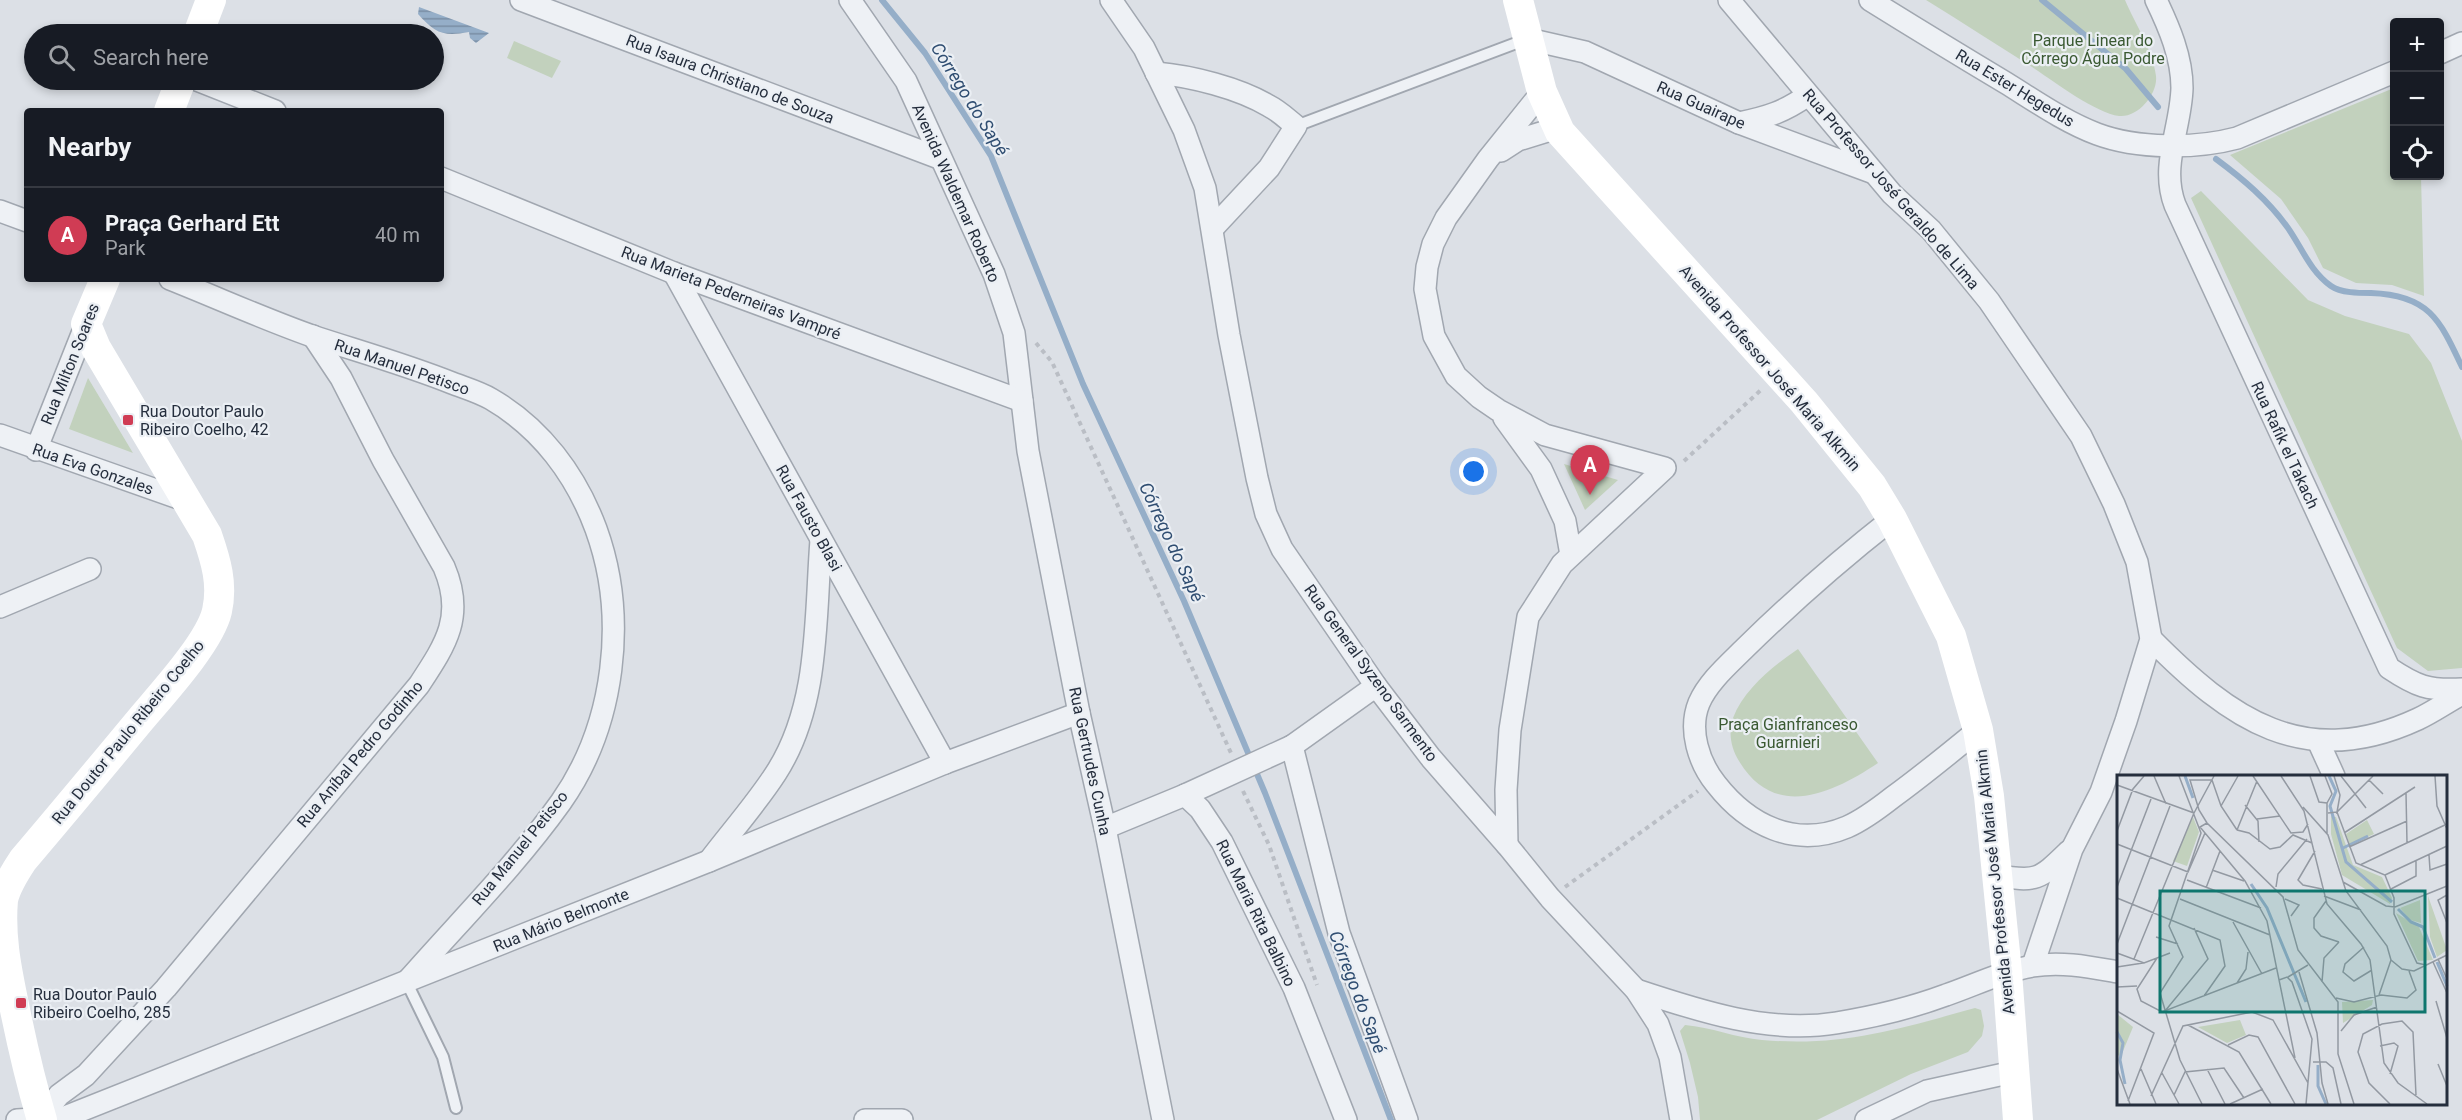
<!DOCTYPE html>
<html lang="en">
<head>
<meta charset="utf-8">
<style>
  body { margin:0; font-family:Roboto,sans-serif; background:#242831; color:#f1f3f6 }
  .controls { position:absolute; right:18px; top:18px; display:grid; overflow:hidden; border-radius:6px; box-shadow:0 3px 9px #0003 }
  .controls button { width:54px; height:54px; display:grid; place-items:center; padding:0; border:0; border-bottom:2px solid #363941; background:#171b24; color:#f1f3f6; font:30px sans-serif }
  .you { position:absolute; left:1474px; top:472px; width:21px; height:21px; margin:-15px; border:4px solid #fff; border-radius:50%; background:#1a73e8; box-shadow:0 0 0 9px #1a73e833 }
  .badge { display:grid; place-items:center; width:39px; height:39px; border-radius:50%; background:#d03c54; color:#fff; font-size:20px; font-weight:700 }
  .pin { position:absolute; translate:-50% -50px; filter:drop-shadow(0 2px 3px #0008) }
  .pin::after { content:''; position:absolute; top:32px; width:21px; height:18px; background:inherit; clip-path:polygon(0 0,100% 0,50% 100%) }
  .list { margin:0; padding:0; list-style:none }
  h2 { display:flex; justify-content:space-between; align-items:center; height:78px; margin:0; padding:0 24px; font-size:26px }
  h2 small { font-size:20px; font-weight:400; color:#9ea1a6 }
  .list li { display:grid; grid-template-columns:39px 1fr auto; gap:18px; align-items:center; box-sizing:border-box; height:96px; padding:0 24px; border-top:2px solid #363941 }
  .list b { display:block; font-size:22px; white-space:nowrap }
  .list p { margin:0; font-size:20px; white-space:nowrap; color:#9ea1a6 }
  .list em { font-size:20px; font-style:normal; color:#9ea1a6 }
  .icon { flex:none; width:33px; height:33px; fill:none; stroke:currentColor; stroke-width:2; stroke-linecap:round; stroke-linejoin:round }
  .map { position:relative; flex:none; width:2462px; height:1120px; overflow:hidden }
  .search { position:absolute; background:#171b24; box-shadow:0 3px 9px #0003; left:24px; top:24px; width:420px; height:66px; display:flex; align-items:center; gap:15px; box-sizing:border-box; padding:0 21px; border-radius:33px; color:#9ea1a6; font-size:22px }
  .panel { position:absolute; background:#171b24; box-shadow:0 3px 9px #0003; left:24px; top:108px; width:420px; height:174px; border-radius:6px }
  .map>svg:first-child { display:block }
  .green { fill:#c2d1bd }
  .water { fill:url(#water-rules) }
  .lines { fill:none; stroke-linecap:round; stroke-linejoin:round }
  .stream { stroke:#95aec8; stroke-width:6 }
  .lane-casing { stroke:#a1a7b0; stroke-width:14 }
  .street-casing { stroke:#a1a7b0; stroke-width:24 }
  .path { stroke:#babec5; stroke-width:4; stroke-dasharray:4.5 4.5; stroke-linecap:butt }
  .lane { stroke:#eef1f5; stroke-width:10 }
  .street { stroke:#eef1f5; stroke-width:21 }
  .secondary { stroke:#fff; stroke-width:30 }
  .poi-dot { fill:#d03c54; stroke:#ebeff4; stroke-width:2 }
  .labels { text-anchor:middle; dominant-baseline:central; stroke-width:4.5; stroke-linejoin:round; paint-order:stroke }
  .park-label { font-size:16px; fill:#3a5932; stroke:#ebeff4 }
  .street-label { font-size:16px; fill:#252e3d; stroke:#ebeff4 }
  .poi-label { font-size:16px; fill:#252e3d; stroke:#ebeff4; text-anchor:start }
  .water-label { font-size:18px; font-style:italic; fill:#2f4d71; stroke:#ebeff4 }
  .inset-river { fill:none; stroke:#95aec8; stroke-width:3 }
  .inset-road { fill:none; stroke:#9399a2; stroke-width:1.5 }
  .view { fill:#0f766e; fill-opacity:0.15; stroke:#0f766e; stroke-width:3 }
  .inset-edge { fill:none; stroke:#252e3d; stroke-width:3 }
</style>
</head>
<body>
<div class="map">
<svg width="2462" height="1120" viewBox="0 0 2462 1120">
  <defs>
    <pattern id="water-rules" width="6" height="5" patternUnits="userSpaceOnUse" patternTransform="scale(1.5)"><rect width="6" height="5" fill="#95aec8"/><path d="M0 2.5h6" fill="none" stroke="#798ea4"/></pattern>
  </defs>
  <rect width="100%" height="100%" fill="#dce0e6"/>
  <g class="green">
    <path d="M1926,0H2125C2135,24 2153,50 2156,76C2158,94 2138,118 2119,116C2096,113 2056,83 2035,69C1999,46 1963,23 1926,0Z"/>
    <polygon points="514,41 561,61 552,78 507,58"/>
    <polygon points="2394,88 2394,176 2421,176 2424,296 2392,285 2356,283 2323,268 2308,238 2281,199 2230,155"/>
    <polygon points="2201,191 2308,300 2345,316 2409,334 2431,363 2462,441 2462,668 2428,671 2397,648 2191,198"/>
    <polygon points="88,378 133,453 69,429"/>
    <polygon points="1564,464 1618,480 1585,510"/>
    <path d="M1798,649L1878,763C1833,793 1775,821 1739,761C1731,748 1728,733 1733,718C1744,689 1773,666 1798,649Z"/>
    <path d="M1975,1008L1981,1010L1984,1026L1982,1036L1968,1052L1911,1074L1817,1120H1700L1698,1097L1690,1063L1680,1031L1685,1025C1711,1027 1736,1038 1762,1040C1843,1047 1899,1029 1975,1008Z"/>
  </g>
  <path class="water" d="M419,7L489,33L476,43L470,38L469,32C443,37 435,33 418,14Z"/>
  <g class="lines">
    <g class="stream">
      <polyline points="882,0 925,53 991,156 1083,384 1184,601 1265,793 1391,1120"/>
      <polyline points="2042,0 2126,69 2158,107"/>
      <path d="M2216,159C2243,179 2268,200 2288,228C2302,248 2310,271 2331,286C2341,293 2359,293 2371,293C2429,295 2440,320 2462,367"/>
    </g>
    <g class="lane-casing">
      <g id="lane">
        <polyline points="1296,126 1527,39"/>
        <polyline points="406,981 443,1057 456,1108"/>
      </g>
    </g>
    <g class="street-casing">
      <g id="street">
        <polyline points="521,0 939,158"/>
        <polyline points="850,0 906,81 994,274 1014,333 1028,451 1079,713 1105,828 1163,1120"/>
        <polyline points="1111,0 1144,48 1184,130 1205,188 1229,335 1257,478 1266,514 1282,549 1376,686 1431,758 1507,845 1550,898 1636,990 1658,1024 1670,1057 1681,1120"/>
        <polyline points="1729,0 1892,194 1931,230 1989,301 2081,436 2114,504 2137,562 2151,639 2126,721 2101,792 2072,849 2033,965"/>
        <path d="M1870,0C1915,28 1961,56 2006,83C2035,101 2065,122 2097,134C2137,149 2196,149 2237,138L2394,72"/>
        <path d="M2156,0C2169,27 2182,57 2182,88C2181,128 2160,166 2175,205L2389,668C2416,686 2428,691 2462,689"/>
        <polyline points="1528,39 1585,52 1739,123 1871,172"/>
        <polyline points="2440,53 2462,43"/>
        <path d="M1156,73C1191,76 1239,88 1269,106C1279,111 1287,119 1296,126L1269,168L1213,228"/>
        <polyline points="197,80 275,111"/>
        <path d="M1739,123C1768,117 1784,112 1808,95"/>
        <polyline points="1501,151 1518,140 1557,128"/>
        <polyline points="441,178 674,273 1022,401"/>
        <polyline points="0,211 27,221"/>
        <polyline points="674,273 945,763"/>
        <path d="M170,279C218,298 266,320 315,337C361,352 407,365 452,383C465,388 479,392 491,399C541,428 576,475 596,529C628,617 615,725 561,802C516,865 460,921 409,979"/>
        <polyline points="1504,418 1541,469 1565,521 1571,555"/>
        <polyline points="0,435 187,501"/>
        <polyline points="36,450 86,324"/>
        <path d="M1892,519C1841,559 1792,602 1745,648C1729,664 1708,682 1699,703C1688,730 1699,763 1716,784C1748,825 1795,849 1847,827C1863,820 1879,808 1893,797C1922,776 1950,753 1978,730"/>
        <polyline points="0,607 90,569"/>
        <path d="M2151,639C2230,719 2304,772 2418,719C2433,712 2447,702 2462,694"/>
        <polyline points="2318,741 2334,776"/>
        <polyline points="1292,746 1339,933 1407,1120"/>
        <polyline points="1185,795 1292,746 1376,686"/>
        <polyline points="1105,828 1185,795 1200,809 1222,842 1294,988 1346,1120"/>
        <polyline points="1507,845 1506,790 1510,730 1528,617 1562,564 1665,468 1545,435 1498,410 1479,397 1456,376 1434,336 1425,289 1427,267 1433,244 1446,218 1488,159 1542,92"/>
        <path d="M709,861C731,832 756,804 776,773C820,705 815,617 821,540"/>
        <path d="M1996,875C2037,883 2040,879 2069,851"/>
        <path d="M1636,990C1699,1011 1769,1034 1836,1023C1873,1017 1911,1008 1946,995C1975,985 2003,971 2033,966C2061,961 2090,967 2118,972"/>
        <path d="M41,1117L59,1095L86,1075L166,988L419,685C446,644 465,616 444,567L383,460L341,378L313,336"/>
        <polyline points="17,1120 65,1117 709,861 945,763 1079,713"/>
        <polyline points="865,1120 902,1120"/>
        <polyline points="1866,1120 1927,1091 2013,1072"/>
      </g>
    </g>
    <g class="path">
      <polyline points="1036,343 1052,362 1231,753"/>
      <polyline points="1684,461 1762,389"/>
      <polyline points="1243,791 1269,845 1317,985"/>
      <polyline points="1565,887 1698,791"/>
    </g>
    <use href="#lane" class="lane"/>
    <use href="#street" class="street"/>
    <g class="secondary">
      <polyline points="1518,0 1542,92 1560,132 1804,402 1872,486 1892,519 1951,636 1978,730 1989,796 2007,972 2018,1120"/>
      <polyline points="198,34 211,0"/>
      <polyline points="169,111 181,80"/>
      <path d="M42,1120C30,1080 21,1040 13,1000C6,966 0,935 3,900C6,886 15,872 23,860C63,813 102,766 141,719C162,694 210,642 217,611C223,584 216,561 207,535L96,348L86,324L105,279"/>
    </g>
  </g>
  <g class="poi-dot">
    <rect x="122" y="414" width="12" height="12" rx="3"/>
    <rect x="15" y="997" width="12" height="12" rx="3"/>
  </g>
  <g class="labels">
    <g class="park-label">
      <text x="2093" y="40">Parque Linear do<tspan x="2093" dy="18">Córrego Água Podre</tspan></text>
      <text x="1788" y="724">Praça Gianfranceso<tspan x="1788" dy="18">Guarnieri</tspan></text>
    </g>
    <g class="street-label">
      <text transform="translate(730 79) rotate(21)">Rua Isaura Christiano de Souza</text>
      <text transform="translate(2015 88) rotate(31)">Rua Ester Hegedus</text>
      <text transform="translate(1701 105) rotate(24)">Rua Guairape</text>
      <text transform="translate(1891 189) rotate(49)">Rua Professor José Geraldo de Lima</text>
      <text transform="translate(956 193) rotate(66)">Avenida Waldemar Roberto</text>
      <text transform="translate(731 293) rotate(21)">Rua Marieta Pederneiras Vampré</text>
      <text transform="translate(70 364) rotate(-68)">Rua Milton Soares</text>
      <text transform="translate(402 367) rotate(19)">Rua Manuel Petisco</text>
      <text transform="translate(1770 368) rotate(49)">Avenida Professor José Maria Alkmin</text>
      <text transform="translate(2285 445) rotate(65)">Rua Rafik el Takach</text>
      <text transform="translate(93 469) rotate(19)">Rua Eva Gonzales</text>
      <text transform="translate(809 518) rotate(61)">Rua Fausto Blasi</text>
      <text transform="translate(1371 673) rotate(54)">Rua General Syzeno Sarmento</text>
      <text transform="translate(128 732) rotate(-51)">Rua Doutor Paulo Ribeiro Coelho</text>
      <text transform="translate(360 754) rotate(-50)">Rua Aníbal Pedro Godinho</text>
      <text transform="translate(1090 761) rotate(78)">Rua Gertrudes Cunha</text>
      <text transform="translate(520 848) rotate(-51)">Rua Manuel Petisco</text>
      <text transform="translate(1995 882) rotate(-96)">Avenida Professor José Maria Alkmin</text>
      <text transform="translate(1256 913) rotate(64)">Rua Maria Rita Balbino</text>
      <text transform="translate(561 920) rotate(-22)">Rua Mário Belmonte</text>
    </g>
    <g class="poi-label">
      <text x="140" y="411">Rua Doutor Paulo<tspan x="140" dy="18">Ribeiro Coelho, 42</tspan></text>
      <text x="33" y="994">Rua Doutor Paulo<tspan x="33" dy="18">Ribeiro Coelho, 285</tspan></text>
    </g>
    <g class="water-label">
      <text transform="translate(970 99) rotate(58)">Córrego do Sapé</text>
      <text transform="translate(1172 542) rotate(65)">Córrego do Sapé</text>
      <text transform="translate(1358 992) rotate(69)">Córrego do Sapé</text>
    </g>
  </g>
  <g transform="translate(2117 775)">
    <rect width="330" height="330" fill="#dce0e6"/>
    <path d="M0,239L16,252L4,281L0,280Z" fill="#c2d1bd"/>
    <path d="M214,41L219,42L236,90L265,102L275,123L273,129L225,100L214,59ZM76,42L82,57L70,91L56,86ZM250,45L257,59L233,70L229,59ZM311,121L330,175L320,182L313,162ZM303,125L304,148L293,145L283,133ZM279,138L302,152L316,185L301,186ZM256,225L255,230L226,248L225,227ZM123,245L129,260L110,268L81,252Z" fill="#c2d1bd"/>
    <path class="inset-river" d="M68,1L76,23M212,1L219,16L213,31L229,87L275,127M226,73L251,61M134,109L150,133L189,227M281,134L294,147L306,152L318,183M320,187L330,211M0,257L6,268L3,285L8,309M201,290V311L209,329"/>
    <path class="inset-road" d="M37,1L49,29M62,1L84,58L52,151L66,182L43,218L63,285L85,329M136,1L174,58L186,57L191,49M164,1L187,36L210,129L244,169L253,185L267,288L281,308L310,329M193,1L202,27L210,28M208,1L215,19L210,28M217,1L223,20L220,37L256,1M224,1L249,33M318,1L320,31L330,54M252,5L266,19M0,10L77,38L17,184M289,18L290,68M210,28V59M128,30L141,46L142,67M104,31L121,1M186,32L211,60L229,116L270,171L274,185L262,220M77,38L97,1M211,38L220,37L239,88L268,100L277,123V139L300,188L309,190M140,44L163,41M90,48L83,52L128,106L150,146L178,283M120,55L104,31L95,5H73L82,35L90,48L166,122L181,175L221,227V279L237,329M120,55L132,58L153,74L163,72L176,60L195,68M120,55L140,6M0,56L16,14L27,1M227,58L298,12M0,69L71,97L88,58M232,72L290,46M198,76L181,105L186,110L205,114M312,80L313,95L330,89M243,90L330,49M95,95L127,106M268,100L330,71M70,105L144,133M226,107L269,131L278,132L330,111M0,112L34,24M159,112L161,99L190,64M89,113L103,76M274,114L299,101V86M330,120L321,125L330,148M207,121L244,135M0,123L103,165L108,191L87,221M63,124L153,160M168,124L182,130L174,141M209,126L197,143V153L204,161L222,167M116,147L145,199M39,162L61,169M0,169L53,31M247,172L228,189L226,197L237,206L255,195M0,178L27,188L53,178M40,183L20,214L24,226L45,237L159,193M321,184L330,204M274,185L285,194L297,196L330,180M316,187L330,218M0,192L26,188M182,197L200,258L205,308L211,329M171,202L191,190M162,205L170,202L175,207L195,264L189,329M205,207L207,183L222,167M120,208L129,194L131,177M0,212L20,211M219,223L237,227L264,220L290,223L299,215L292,196M319,226L330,263M0,236L37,258L11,326M48,236L91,184L77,153M71,250L122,277L154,329M224,256L237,240L260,232M111,270L132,260L141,262L178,329M263,271L277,268L281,271L273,299M196,287H209L216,293L224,329M321,289L330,311M0,294L13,329M24,294L39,329M90,294L108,329M45,298L62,329M57,320L68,297L107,293L127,323M34,321L66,251L135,237L156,245L191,308M113,329L146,314M273,329L252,308L241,277L246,259L265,249L285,246L296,257L299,320"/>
    <path class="view" d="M43,116H308V237H43Z"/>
    <rect width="330" height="330" class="inset-edge"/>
  </g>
</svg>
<div class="controls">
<button>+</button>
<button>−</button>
<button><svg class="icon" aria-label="locate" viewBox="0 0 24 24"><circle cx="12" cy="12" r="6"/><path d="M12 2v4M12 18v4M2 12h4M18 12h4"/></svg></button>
</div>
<div class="you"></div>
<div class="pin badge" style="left:1590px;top:495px">A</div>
<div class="search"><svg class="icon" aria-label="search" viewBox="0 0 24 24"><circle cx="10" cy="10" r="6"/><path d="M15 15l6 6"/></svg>Search here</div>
<section class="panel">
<h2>Nearby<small></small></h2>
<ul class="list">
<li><span class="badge">A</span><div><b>Praça Gerhard Ett</b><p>Park</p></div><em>40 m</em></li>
</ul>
</section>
</div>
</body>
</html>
